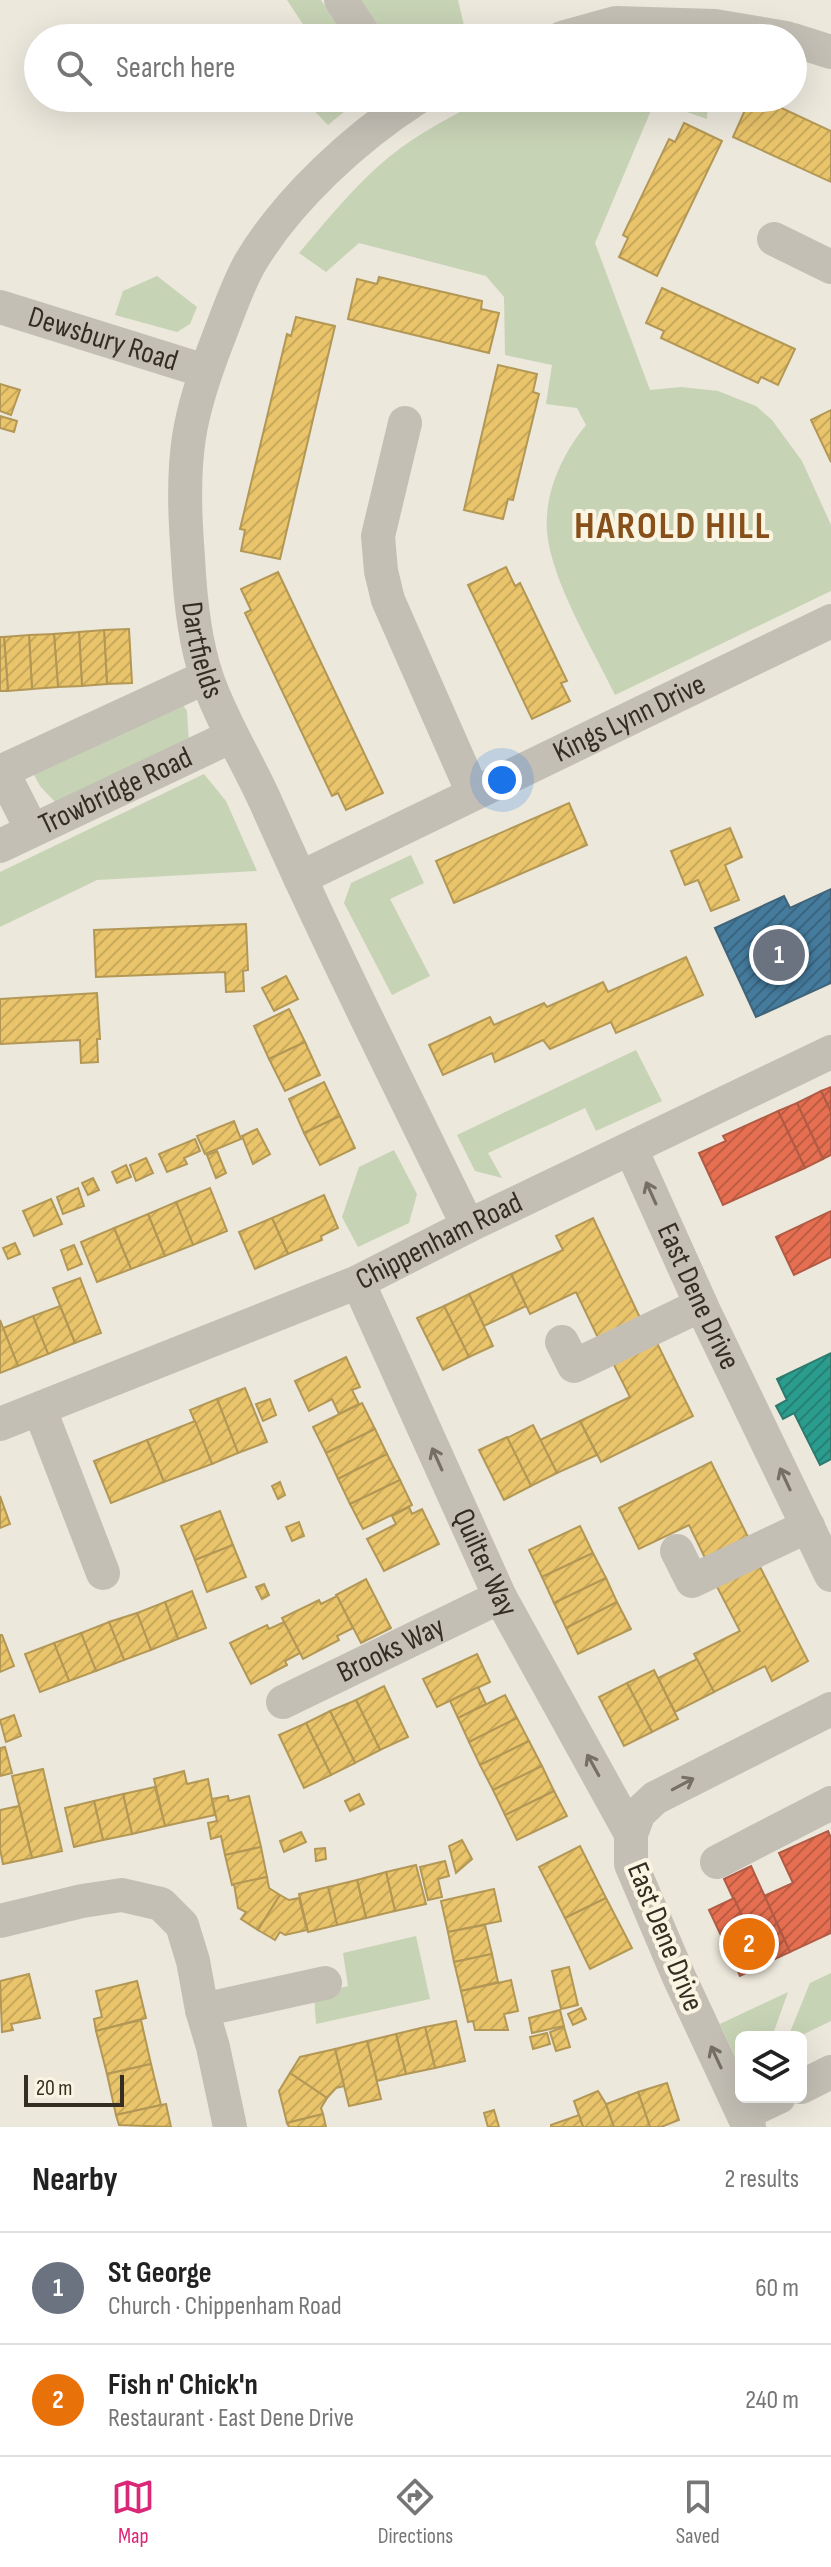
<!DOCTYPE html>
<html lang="en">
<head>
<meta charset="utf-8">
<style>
  body { margin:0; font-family:"Sofia Sans Condensed",sans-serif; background:#f6f6f6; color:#222 }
  .controls { position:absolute; right:24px; bottom:24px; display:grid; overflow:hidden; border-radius:12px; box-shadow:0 8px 32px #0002 }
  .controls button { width:72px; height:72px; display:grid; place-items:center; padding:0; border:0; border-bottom:2px solid #e0e0e0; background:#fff; color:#222; font:40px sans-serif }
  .scale { position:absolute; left:24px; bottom:20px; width:100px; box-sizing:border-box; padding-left:8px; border:4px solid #342d24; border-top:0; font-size:22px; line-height:28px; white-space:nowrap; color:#342d24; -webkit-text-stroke:6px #faf5e2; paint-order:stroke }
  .you { position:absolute; left:502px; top:780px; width:28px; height:28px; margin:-20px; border:6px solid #fff; border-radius:50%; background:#1a73e8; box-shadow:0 0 0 12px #1a73e833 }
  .badge { display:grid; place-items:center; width:52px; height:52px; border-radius:50%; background:#db2777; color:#fff; font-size:26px; font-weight:700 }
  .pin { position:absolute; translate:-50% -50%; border:4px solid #fff; box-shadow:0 2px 8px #0006 }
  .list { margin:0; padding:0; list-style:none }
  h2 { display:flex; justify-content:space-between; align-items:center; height:104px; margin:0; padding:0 32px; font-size:34px }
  h2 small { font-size:26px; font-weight:400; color:#767676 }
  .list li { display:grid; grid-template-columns:52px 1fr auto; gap:24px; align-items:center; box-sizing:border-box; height:112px; padding:0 32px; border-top:2px solid #e0e0e0 }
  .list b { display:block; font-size:30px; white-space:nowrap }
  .list p { margin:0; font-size:26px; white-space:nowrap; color:#767676 }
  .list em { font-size:26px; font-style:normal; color:#767676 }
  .icon { flex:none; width:44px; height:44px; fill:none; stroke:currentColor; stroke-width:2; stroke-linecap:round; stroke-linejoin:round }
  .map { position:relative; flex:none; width:831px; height:2127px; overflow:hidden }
  .search { position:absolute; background:#fff; box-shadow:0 8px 32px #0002; left:24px; right:24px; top:24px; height:88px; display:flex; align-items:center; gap:20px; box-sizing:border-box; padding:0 28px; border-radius:44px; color:#767676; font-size:30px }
  .sheet { height:328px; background:#fff }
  nav { display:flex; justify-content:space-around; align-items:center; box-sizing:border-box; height:112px; border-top:2px solid #e0e0e0; background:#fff; font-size:22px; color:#767676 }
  nav a { display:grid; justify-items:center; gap:4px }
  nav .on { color:#db2777 }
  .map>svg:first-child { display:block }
  .grass { fill:#c7d3b5 }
  .homes { fill:url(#homes-hatch); stroke:#b39755; stroke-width:2 }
  .shops { fill:url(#shops-hatch); stroke:#b15b44; stroke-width:2 }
  .schools { fill:url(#schools-hatch); stroke:#2d7b6f; stroke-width:2 }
  .public { fill:url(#public-hatch); stroke:#406479; stroke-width:2 }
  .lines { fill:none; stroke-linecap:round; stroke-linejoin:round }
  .minor { stroke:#c4bfb5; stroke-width:34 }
  .oneway { stroke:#756f65 }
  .labels { text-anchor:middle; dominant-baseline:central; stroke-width:8; stroke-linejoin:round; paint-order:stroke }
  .street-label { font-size:30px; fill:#342d24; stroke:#faf5e2 }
  .district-label { font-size:38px; font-weight:bold; letter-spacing:2px; fill:#874f1a; stroke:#faf5e2 }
</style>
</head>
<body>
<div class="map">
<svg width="831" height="2127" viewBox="0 0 831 2127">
  <defs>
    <pattern id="homes-hatch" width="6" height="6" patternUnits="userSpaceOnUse" patternTransform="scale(2)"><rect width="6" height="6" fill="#e9c46a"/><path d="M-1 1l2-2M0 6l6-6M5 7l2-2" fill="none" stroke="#c8a95c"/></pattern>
    <pattern id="shops-hatch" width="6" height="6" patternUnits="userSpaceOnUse" patternTransform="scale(2)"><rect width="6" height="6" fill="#e76f51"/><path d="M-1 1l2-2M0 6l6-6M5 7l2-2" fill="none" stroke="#bc5c43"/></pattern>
    <pattern id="schools-hatch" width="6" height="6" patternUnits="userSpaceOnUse" patternTransform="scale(2)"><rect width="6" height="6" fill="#2a9d8f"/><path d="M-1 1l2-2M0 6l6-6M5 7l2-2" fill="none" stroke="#258075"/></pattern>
    <pattern id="public-hatch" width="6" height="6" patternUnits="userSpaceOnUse" patternTransform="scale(2)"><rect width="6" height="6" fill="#457b9d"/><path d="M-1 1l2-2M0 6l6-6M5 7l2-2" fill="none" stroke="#3a6580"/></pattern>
  </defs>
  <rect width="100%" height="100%" fill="#ece8dc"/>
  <g class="grass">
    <polygon points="287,0 321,0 346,38 312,38"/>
    <polygon points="358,0 458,0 467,38 383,38"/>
    <polygon points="302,98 347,98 345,111 328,125"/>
    <path d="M486,98H708L707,119L655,101L595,243L650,390L681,387L718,391L756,406L772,420L802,461L831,525V591L615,695C593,649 551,581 547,531C544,493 563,453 586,425L577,408L546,404L552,365L505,355L504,297L486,276L359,243L326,272L299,253C328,219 355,185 389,157C418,133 453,116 486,98Z"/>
    <polygon points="157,276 197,307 190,324 177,332 115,315 123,291"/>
    <polygon points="178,698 187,711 189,743 57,804 40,786 30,767"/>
    <polygon points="204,774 226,801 257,871 97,880 0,927 0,872"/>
    <polygon points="411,855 424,883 390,899 430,976 392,995 344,903 351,883"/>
    <polygon points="636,1050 662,1101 596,1131 585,1108 488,1153 502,1178 475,1171 457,1135"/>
    <polygon points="394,1150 417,1194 409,1223 358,1247 342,1217 359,1167"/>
    <polygon points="416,1936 430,1999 316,2024 314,1995 348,1986 343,1953"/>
    <polygon points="831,1973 831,2021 798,2037 788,2037 810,1983"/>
    <polygon points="788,1992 772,2037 741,2037 741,2064 739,2065 720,2024"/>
  </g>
  <g class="homes">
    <polygon points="749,101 768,110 771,103 831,131 831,182 733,137"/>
    <polygon points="684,123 722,141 657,276 619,257 628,238 623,235 669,139 675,142"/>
    <polygon points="379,277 482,301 481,309 499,313 489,353 348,319 357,279 377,284"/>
    <polygon points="662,288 795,349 778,385 761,377 758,383 661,338 664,331 646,323"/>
    <polygon points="296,317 335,326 280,559 241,551 245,530 240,529 287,334 291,336"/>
    <polygon points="498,365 537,374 533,392 539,394 513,500 508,499 503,519 464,510"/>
    <polygon points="0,384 20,390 11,415 0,411"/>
    <polygon points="831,410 831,462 811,420"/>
    <polygon points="0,416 17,421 14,432 0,428"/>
    <polygon points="506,567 515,586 520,583 567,681 561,683 570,701 532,719 468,585"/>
    <polygon points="278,572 383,793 346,810 338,793 332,796 245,613 251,610 241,589"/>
    <polygon points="129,629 132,683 107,684 104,630"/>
    <polygon points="104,630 107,684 82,686 79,632"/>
    <polygon points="79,632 82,686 58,687 54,634"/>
    <polygon points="54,634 58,687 32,689 29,635"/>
    <polygon points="29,635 32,689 8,691 4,637"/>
    <polygon points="0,637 4,637 8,691 0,691"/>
    <polygon points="569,803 587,845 454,903 436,861"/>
    <polygon points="730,828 742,857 725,865 739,900 711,911 698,880 685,885 671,851"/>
    <polygon points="246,924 248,970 243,971 244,991 226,992 225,972 96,977 94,930"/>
    <polygon points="686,957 703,995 616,1033 611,1022 550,1049 543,1040 495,1062 492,1053 443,1075 429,1045 490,1017 494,1025 544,1003 547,1007 603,982 608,992"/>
    <polygon points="286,976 298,999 274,1011 262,988"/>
    <polygon points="97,993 100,1039 97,1039 98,1062 81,1063 80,1040 0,1044 0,999"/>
    <polygon points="289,1009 305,1042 269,1059 254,1026"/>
    <polygon points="305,1042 320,1075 285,1091 269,1059"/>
    <polygon points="324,1082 340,1116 304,1133 289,1099"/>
    <polygon points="340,1116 355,1148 320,1165 304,1133"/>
    <polygon points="234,1121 241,1139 205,1154 197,1136"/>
    <polygon points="257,1129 270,1154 253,1164 242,1136"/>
    <polygon points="195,1139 200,1151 184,1158 187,1164 167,1172 159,1154"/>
    <polygon points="217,1151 226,1173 216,1178 207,1155"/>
    <polygon points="146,1158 153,1173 136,1181 130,1165"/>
    <polygon points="126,1165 131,1177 117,1183 112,1172"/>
    <polygon points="93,1178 99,1190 88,1195 82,1183"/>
    <polygon points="78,1188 84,1206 63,1214 57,1197"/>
    <polygon points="210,1188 227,1231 193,1245 176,1202"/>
    <polygon points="324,1195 338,1228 321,1236 322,1240 288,1254 272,1218"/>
    <polygon points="51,1199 62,1224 34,1236 23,1211"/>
    <polygon points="176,1202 193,1245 165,1256 148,1214"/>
    <polygon points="148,1214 165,1256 131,1269 114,1228"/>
    <polygon points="272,1218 288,1254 255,1269 239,1232"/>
    <polygon points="593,1218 642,1322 600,1342 576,1292 530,1314 511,1274 563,1250 556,1236"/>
    <polygon points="114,1228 131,1269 97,1282 81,1242"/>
    <polygon points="15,1243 20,1254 8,1259 3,1248"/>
    <polygon points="74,1245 82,1264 68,1270 61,1250"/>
    <polygon points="511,1274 526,1306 484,1326 469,1294"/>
    <polygon points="80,1278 101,1333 75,1343 53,1288"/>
    <polygon points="469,1294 493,1346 469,1357 444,1306"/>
    <polygon points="60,1306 75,1343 48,1354 33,1316"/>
    <polygon points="444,1306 469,1357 443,1370 417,1318"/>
    <polygon points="33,1316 48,1354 18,1366 3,1328"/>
    <polygon points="0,1320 18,1366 0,1373"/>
    <polygon points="655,1339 693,1416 601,1462 580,1421 630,1397 612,1361"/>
    <polygon points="346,1357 360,1387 352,1390 359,1404 339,1414 332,1399 309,1411 295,1381"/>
    <polygon points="245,1388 267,1442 238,1453 217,1399"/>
    <polygon points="217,1399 238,1453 212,1464 190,1410"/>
    <polygon points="270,1399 276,1415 263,1421 256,1404"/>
    <polygon points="362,1403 375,1429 326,1453 313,1427"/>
    <polygon points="195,1421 212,1464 164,1482 147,1440"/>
    <polygon points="580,1421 597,1455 557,1473 540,1440"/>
    <polygon points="533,1425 557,1473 531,1486 507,1438"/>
    <polygon points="375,1429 387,1454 338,1479 326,1453"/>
    <polygon points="507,1437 531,1486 504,1500 479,1450"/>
    <polygon points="147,1440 164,1482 111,1503 94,1461"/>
    <polygon points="387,1454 400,1480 350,1504 338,1479"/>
    <polygon points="711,1462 749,1539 706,1560 689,1525 639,1549 619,1508"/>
    <polygon points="400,1480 412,1505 363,1529 350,1504"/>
    <polygon points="280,1482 285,1495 278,1499 272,1486"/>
    <polygon points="0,1496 10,1524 0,1528"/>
    <polygon points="409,1507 412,1514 422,1509 439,1544 384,1571 367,1539 396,1524 392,1516"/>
    <polygon points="220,1511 233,1545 195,1560 181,1526"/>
    <polygon points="299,1522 304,1536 292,1541 286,1527"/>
    <polygon points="580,1526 593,1553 542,1577 529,1550"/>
    <polygon points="233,1545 246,1577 207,1592 195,1560"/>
    <polygon points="593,1553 606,1578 554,1603 542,1577"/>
    <polygon points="756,1559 808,1661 772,1681 765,1666 714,1692 694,1654 740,1631 714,1581"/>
    <polygon points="606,1578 617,1602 566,1628 554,1603"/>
    <polygon points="366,1579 391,1628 361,1643 336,1595"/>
    <polygon points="264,1584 269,1595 262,1599 256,1587"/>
    <polygon points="192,1591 206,1628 178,1639 165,1602"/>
    <polygon points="337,1596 353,1628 337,1636 339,1640 303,1659 282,1618 319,1600 321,1604"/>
    <polygon points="165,1602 178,1639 151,1650 137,1613"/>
    <polygon points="617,1602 631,1629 578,1654 566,1628"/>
    <polygon points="137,1613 151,1650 124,1660 109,1622"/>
    <polygon points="109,1622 124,1660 96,1671 81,1633"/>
    <polygon points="284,1622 300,1653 285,1661 287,1665 251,1684 230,1643 267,1625 269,1629"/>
    <polygon points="81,1633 96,1671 69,1681 54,1643"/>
    <polygon points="0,1635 2,1635 14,1666 0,1672"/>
    <polygon points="54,1643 69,1681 40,1692 25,1654"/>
    <polygon points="477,1654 490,1682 437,1707 423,1679"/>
    <polygon points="697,1659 714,1692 675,1712 658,1678"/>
    <polygon points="654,1670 678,1719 652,1732 627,1683"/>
    <polygon points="627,1683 652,1732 624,1746 599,1697"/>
    <polygon points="384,1686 408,1737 380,1750 356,1700"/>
    <polygon points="478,1687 486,1704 458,1718 450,1701"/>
    <polygon points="505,1695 517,1718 469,1742 458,1718"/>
    <polygon points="356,1700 380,1750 355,1763 330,1711"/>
    <polygon points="330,1711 355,1763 331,1775 306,1723"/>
    <polygon points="14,1715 21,1736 6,1742 0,1720"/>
    <polygon points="517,1718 529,1741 480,1765 469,1742"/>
    <polygon points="306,1723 331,1775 304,1788 279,1735"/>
    <polygon points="529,1741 542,1766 493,1790 480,1765"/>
    <polygon points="5,1747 12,1773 0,1776 0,1748"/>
    <polygon points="542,1766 554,1791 505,1815 493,1790"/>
    <polygon points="43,1769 62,1851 32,1858 12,1776"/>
    <polygon points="184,1771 187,1784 208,1779 215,1815 165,1826 154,1779"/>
    <polygon points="155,1787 165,1826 132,1834 123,1794"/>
    <polygon points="554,1791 567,1816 517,1840 505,1815"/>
    <polygon points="123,1794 132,1834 103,1840 94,1801"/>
    <polygon points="359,1794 364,1804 350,1811 345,1801"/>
    <polygon points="228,1796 229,1801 249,1796 261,1847 225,1855 221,1836 211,1839 208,1823 217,1821 212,1799"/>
    <polygon points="94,1801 103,1840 74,1847 65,1808"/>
    <polygon points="19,1806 32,1858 3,1864 0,1849 0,1810"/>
    <polygon points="301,1832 306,1842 284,1852 280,1841"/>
    <polygon points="462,1840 472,1859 456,1873 449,1846"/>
    <polygon points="580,1846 606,1898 565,1918 539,1867"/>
    <polygon points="261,1847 267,1877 232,1885 225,1855"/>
    <polygon points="325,1848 326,1859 316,1861 315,1849"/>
    <polygon points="445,1861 449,1876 438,1879 442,1897 428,1900 420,1867"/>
    <polygon points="416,1865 426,1904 395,1911 386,1872"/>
    <polygon points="386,1872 395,1911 366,1918 357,1880"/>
    <polygon points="267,1877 269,1888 280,1895 258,1930 241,1919 246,1912 238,1908 234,1884"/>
    <polygon points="357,1880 366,1918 337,1925 328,1887"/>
    <polygon points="328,1887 337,1925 308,1932 299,1894"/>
    <polygon points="494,1889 501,1921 448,1932 441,1901"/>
    <polygon points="280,1895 289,1900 299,1898 307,1930 285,1935 280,1932 275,1940 258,1930"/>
    <polygon points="606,1898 632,1948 590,1969 565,1918"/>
    <polygon points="485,1925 492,1954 454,1962 448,1932"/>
    <polygon points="492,1954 498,1982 461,1991 454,1962"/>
    <polygon points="569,1967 578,2005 561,2009 552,1971"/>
    <polygon points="29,1974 40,2018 11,2024 13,2030 2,2032 0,1981"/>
    <polygon points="511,1980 518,2011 504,2014 508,2030 475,2030 473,2021 468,2022 461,1991"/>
    <polygon points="137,1981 146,2018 96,2031 94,2019 102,2017 96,1991"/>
    <polygon points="581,2008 586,2019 573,2025 568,2014"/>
    <polygon points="560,2010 564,2026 532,2033 529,2018"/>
    <polygon points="141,2020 151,2064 107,2074 96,2031"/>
    <polygon points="456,2021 465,2061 435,2068 425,2027"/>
    <polygon points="425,2027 435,2068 406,2074 396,2034"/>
    <polygon points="564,2027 570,2047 556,2051 550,2032"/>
    <polygon points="547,2033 550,2044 533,2049 530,2037"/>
    <polygon points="396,2034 406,2074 377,2081 367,2041"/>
    <polygon points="367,2041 381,2099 349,2106 335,2049"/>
    <polygon points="335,2049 344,2086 336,2088 327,2098 290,2073 300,2057"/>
    <polygon points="151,2064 161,2105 116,2115 107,2074"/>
    <polygon points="290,2073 327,2098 321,2108 323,2114 287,2123 279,2091"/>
    <polygon points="667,2083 679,2120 661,2127 650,2127 638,2092"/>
    <polygon points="598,2091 606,2104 614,2127 583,2127 574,2101"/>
    <polygon points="638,2092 650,2127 614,2127 606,2104"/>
    <polygon points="166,2104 171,2127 119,2125 116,2115"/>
    <polygon points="494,2110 499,2127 488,2127 484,2113"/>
    <polygon points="323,2114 326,2127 289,2127 287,2123"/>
    <polygon points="579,2115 583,2127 551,2127 551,2125"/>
  </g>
  <g class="shops">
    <polygon points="831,1087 831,1112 821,1091"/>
    <polygon points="821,1091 831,1112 831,1155 823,1159 797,1103"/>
    <polygon points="797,1103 823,1159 805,1168 778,1111"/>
    <polygon points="778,1111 805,1168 723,1205 699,1153 726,1141 723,1136"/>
    <polygon points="831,1211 831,1257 794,1275 776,1237"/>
    <polygon points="828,1831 831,1838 831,1933 790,1952 764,1896 793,1883 779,1853"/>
    <polygon points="751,1866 790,1952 764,1964 724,1879"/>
    <polygon points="734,1898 764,1964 740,1976 709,1910"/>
  </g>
  <polygon class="schools" points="831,1353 831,1459 820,1465 794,1413 783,1419 776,1406 787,1400 777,1379"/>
  <polygon class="public" points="831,889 831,983 756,1017 715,928 784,896 790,908"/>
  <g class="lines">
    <g class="minor">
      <polyline points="341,0 366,38"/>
      <polyline points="562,38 616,23 715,26 786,38"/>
      <polyline points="793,40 831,52"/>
      <path id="s1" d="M417,98C356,137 288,199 250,263C237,286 228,314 218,339C206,370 194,404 189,437C183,477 185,518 188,558C190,598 194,640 207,678C222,722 248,762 267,805C330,947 400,1086 468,1226"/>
      <polyline points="774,239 831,267"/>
      <path id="s2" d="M0,307L205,371"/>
      <polyline points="405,423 378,536 381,571 388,600 473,793"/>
      <polyline points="2,771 32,830"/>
      <polyline points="0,772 206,677"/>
      <path id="s3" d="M0,846L232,736"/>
      <path id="s4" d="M300,878L831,621"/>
      <path id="s5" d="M631,1149L703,1309L831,1575"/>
      <path id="s6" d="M358,1282L500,1597L631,1834"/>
      <polyline points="562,1342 574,1366 701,1305"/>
      <polyline points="40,1410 103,1573"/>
      <path id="s7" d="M0,1424L358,1282L468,1226L831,1052"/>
      <polyline points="677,1551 692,1581 808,1526"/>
      <path id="s8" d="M283,1702L500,1597"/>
      <polyline points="717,1862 831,1803"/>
      <polyline points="0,1921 82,1901 122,1895 161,1904 182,1925 193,1961 202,2010 213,2047 230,2127"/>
      <polyline points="202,2010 325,1983"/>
      <polyline points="801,2087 831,2072"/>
      <polyline points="743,2114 779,2097"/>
      <polyline points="749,2127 679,1977 631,1864 631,1834 639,1813 655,1798 831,1709"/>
    </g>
  </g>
  <defs><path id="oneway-shaft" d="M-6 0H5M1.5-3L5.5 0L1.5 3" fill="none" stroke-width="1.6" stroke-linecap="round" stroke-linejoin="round" transform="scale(2)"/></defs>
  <g class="oneway">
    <use href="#oneway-shaft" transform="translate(651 1193) rotate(-114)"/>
    <use href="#oneway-shaft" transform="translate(437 1459) rotate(-114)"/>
    <use href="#oneway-shaft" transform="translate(785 1479) rotate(-115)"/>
    <use href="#oneway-shaft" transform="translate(593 1765) rotate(-119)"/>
    <use href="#oneway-shaft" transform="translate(683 1784) rotate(-28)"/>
    <use href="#oneway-shaft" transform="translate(716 2057) rotate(-115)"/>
  </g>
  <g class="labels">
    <g class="street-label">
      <text stroke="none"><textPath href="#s2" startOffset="108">Dewsbury Road</textPath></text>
      <text stroke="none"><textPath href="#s1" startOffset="636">Dartfields</textPath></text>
      <text stroke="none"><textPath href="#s4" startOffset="366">Kings Lynn Drive</textPath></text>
      <text stroke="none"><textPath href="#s3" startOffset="128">Trowbridge Road</textPath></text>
      <text stroke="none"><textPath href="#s7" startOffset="476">Chippenham Road</textPath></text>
      <text stroke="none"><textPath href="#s5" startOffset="162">East Dene Drive</textPath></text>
      <text stroke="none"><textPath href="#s6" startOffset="308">Quilter Way</textPath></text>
      <text stroke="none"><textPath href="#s8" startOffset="120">Brooks Way</textPath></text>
      <text transform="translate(665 1937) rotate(68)">East Dene Drive</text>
    </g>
    <g class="district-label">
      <text x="673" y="526">HAROLD HILL</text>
    </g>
  </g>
</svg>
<div class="controls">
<button><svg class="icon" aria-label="layers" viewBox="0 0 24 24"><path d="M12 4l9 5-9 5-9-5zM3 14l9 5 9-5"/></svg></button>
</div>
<div class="scale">20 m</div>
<div class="you"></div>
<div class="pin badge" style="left:779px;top:955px;background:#6b7280">1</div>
<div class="pin badge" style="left:749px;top:1944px;background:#e8710a">2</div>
<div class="search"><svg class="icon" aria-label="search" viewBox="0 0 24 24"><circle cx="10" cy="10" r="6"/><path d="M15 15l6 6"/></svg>Search here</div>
</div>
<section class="sheet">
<h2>Nearby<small>2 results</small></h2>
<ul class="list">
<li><span class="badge" style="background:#6b7280">1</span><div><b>St George</b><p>Church · Chippenham Road</p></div><em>60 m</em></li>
<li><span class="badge" style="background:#e8710a">2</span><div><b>Fish n' Chick'n</b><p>Restaurant · East Dene Drive</p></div><em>240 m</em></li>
</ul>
</section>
<nav>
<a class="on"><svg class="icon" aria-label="map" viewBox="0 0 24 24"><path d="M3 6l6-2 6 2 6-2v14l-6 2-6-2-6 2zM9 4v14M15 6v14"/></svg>Map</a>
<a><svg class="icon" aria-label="directions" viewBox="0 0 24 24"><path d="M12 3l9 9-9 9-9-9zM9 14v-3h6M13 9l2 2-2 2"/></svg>Directions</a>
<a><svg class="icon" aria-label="saved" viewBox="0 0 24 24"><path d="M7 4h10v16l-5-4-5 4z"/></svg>Saved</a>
</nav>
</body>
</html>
